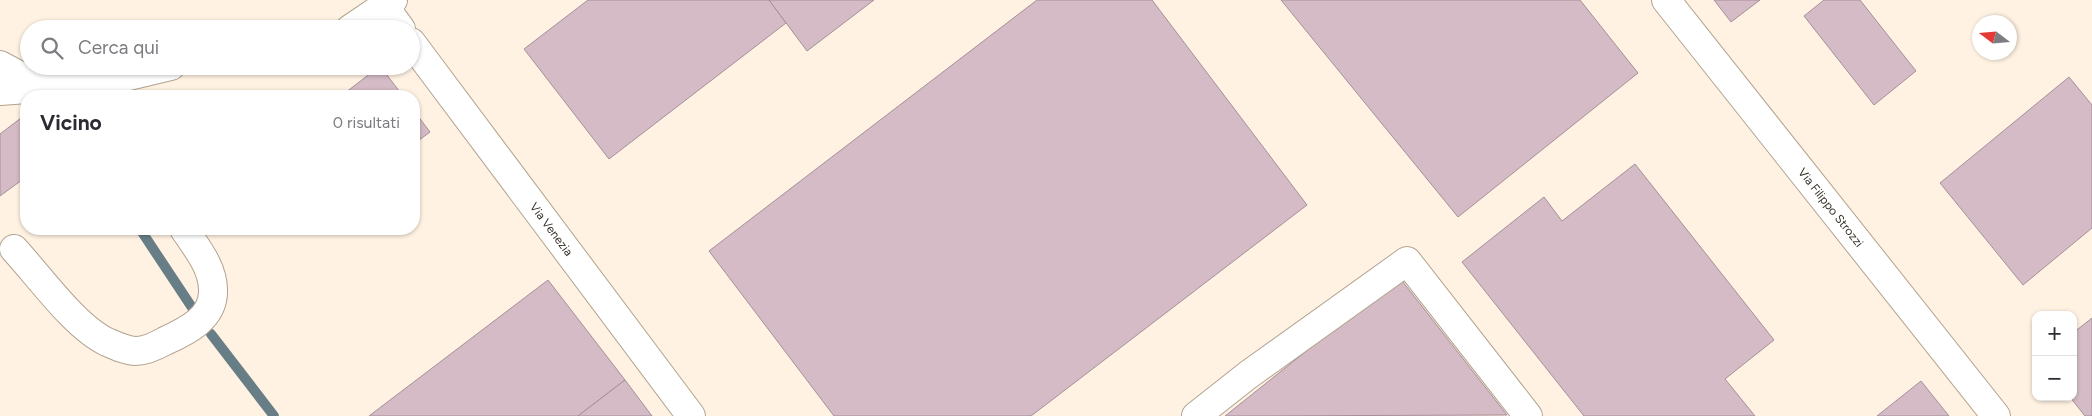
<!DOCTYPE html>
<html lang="it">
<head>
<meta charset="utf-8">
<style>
  body { margin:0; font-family:Figtree,sans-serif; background:#f2f2f3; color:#2b2b33 }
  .controls { position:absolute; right:15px; bottom:15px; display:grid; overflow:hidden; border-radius:10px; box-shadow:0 1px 4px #0004 }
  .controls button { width:45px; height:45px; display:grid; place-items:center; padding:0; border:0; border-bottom:1px solid #e1e1e2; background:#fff; color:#2b2b33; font:25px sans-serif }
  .compass { position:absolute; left:1972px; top:15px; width:45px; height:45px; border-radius:50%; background:#fff; box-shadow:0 1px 4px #0004; rotate:286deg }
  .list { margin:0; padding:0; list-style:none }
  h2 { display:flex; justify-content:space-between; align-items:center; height:65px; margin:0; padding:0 20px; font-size:21px }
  h2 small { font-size:16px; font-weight:400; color:#7c7c81 }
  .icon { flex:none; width:28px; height:28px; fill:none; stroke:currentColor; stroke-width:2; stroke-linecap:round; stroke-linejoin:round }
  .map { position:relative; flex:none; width:2092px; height:416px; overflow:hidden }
  .search { position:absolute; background:#fff; box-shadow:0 1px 4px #0004; left:20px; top:20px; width:400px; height:55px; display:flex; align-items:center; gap:12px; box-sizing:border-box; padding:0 18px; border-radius:28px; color:#7c7c81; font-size:19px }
  .panel { position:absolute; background:#fff; box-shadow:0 1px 4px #0004; left:20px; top:90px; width:400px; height:145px; border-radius:20px }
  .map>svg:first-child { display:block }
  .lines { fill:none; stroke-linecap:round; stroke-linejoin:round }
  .stream { stroke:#687e86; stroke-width:10 }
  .building { fill:#d4bbc6; stroke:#a68f99 }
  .minor-casing { stroke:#b2a390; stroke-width:30 }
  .minor { stroke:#fff; stroke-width:28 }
  .labels { text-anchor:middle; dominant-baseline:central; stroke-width:4.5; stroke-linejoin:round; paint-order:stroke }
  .street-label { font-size:12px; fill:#363028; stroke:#fff2e2 }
</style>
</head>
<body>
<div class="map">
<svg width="2092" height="416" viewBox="0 0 2092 416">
  <rect width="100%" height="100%" fill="#fff2e2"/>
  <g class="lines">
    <g class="stream">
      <polyline points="140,229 193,309"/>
      <polyline points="211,334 274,416"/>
    </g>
  </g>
  <g class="building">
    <polygon points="588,0 769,0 786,23 609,159 524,49"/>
    <polygon points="769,0 874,0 807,51"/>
    <polygon points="1037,0 1152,0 1307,205 1031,416 834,416 709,251"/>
    <polygon points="1281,0 1580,0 1638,73 1458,217"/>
    <polygon points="1714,0 1760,0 1731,22"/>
    <polygon points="1824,0 1860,0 1916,71 1874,105 1804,16"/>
    <polygon points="380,66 403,96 341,96"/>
    <polygon points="2069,77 2092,105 2092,228 2023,285 1940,183"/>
    <polygon points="414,111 430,132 414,144"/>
    <polygon points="21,118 26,126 26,177 0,196 0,134"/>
    <polygon points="1635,164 1774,340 1725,379 1755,416 1584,416 1462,262 1544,197 1562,221"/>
    <polygon points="1399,277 1507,415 1225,416"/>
    <polygon points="548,280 625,380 578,416 369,416"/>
    <polygon points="2092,318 2092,416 2085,416 2070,397 2073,397 2073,333"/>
    <polygon points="625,380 652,416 578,416"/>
    <polygon points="1921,381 1949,416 1877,416"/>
  </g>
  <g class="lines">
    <g class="minor-casing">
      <g id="minor">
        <path id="s1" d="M1666,0L1996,416"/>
        <polyline points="384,6 401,29"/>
        <polyline points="350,29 393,0"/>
        <path id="s2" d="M411,42L691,416"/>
        <polyline points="0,65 43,88"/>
        <polyline points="0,91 96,84 171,66"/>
        <path d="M14,249C39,276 75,327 107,342C116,346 127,351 136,351C146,351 156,346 165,341C187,331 214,318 213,290C213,267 196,247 184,229"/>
        <polyline points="1196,416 1248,375 1407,261 1528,416"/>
      </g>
    </g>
    <use href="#minor" class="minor"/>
  </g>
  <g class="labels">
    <g class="street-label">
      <text stroke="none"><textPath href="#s1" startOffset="265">Via Filippo Strozzi</textPath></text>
      <text stroke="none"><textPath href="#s2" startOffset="234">Via Venezia</textPath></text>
    </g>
  </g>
</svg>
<div class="controls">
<button>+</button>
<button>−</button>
</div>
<svg class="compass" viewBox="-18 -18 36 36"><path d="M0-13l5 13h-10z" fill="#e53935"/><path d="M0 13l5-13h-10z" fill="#7c7c81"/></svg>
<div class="search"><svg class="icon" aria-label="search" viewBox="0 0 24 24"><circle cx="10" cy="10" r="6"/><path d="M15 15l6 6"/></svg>Cerca qui</div>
<section class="panel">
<h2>Vicino<small>0 risultati</small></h2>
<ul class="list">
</ul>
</section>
</div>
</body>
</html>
